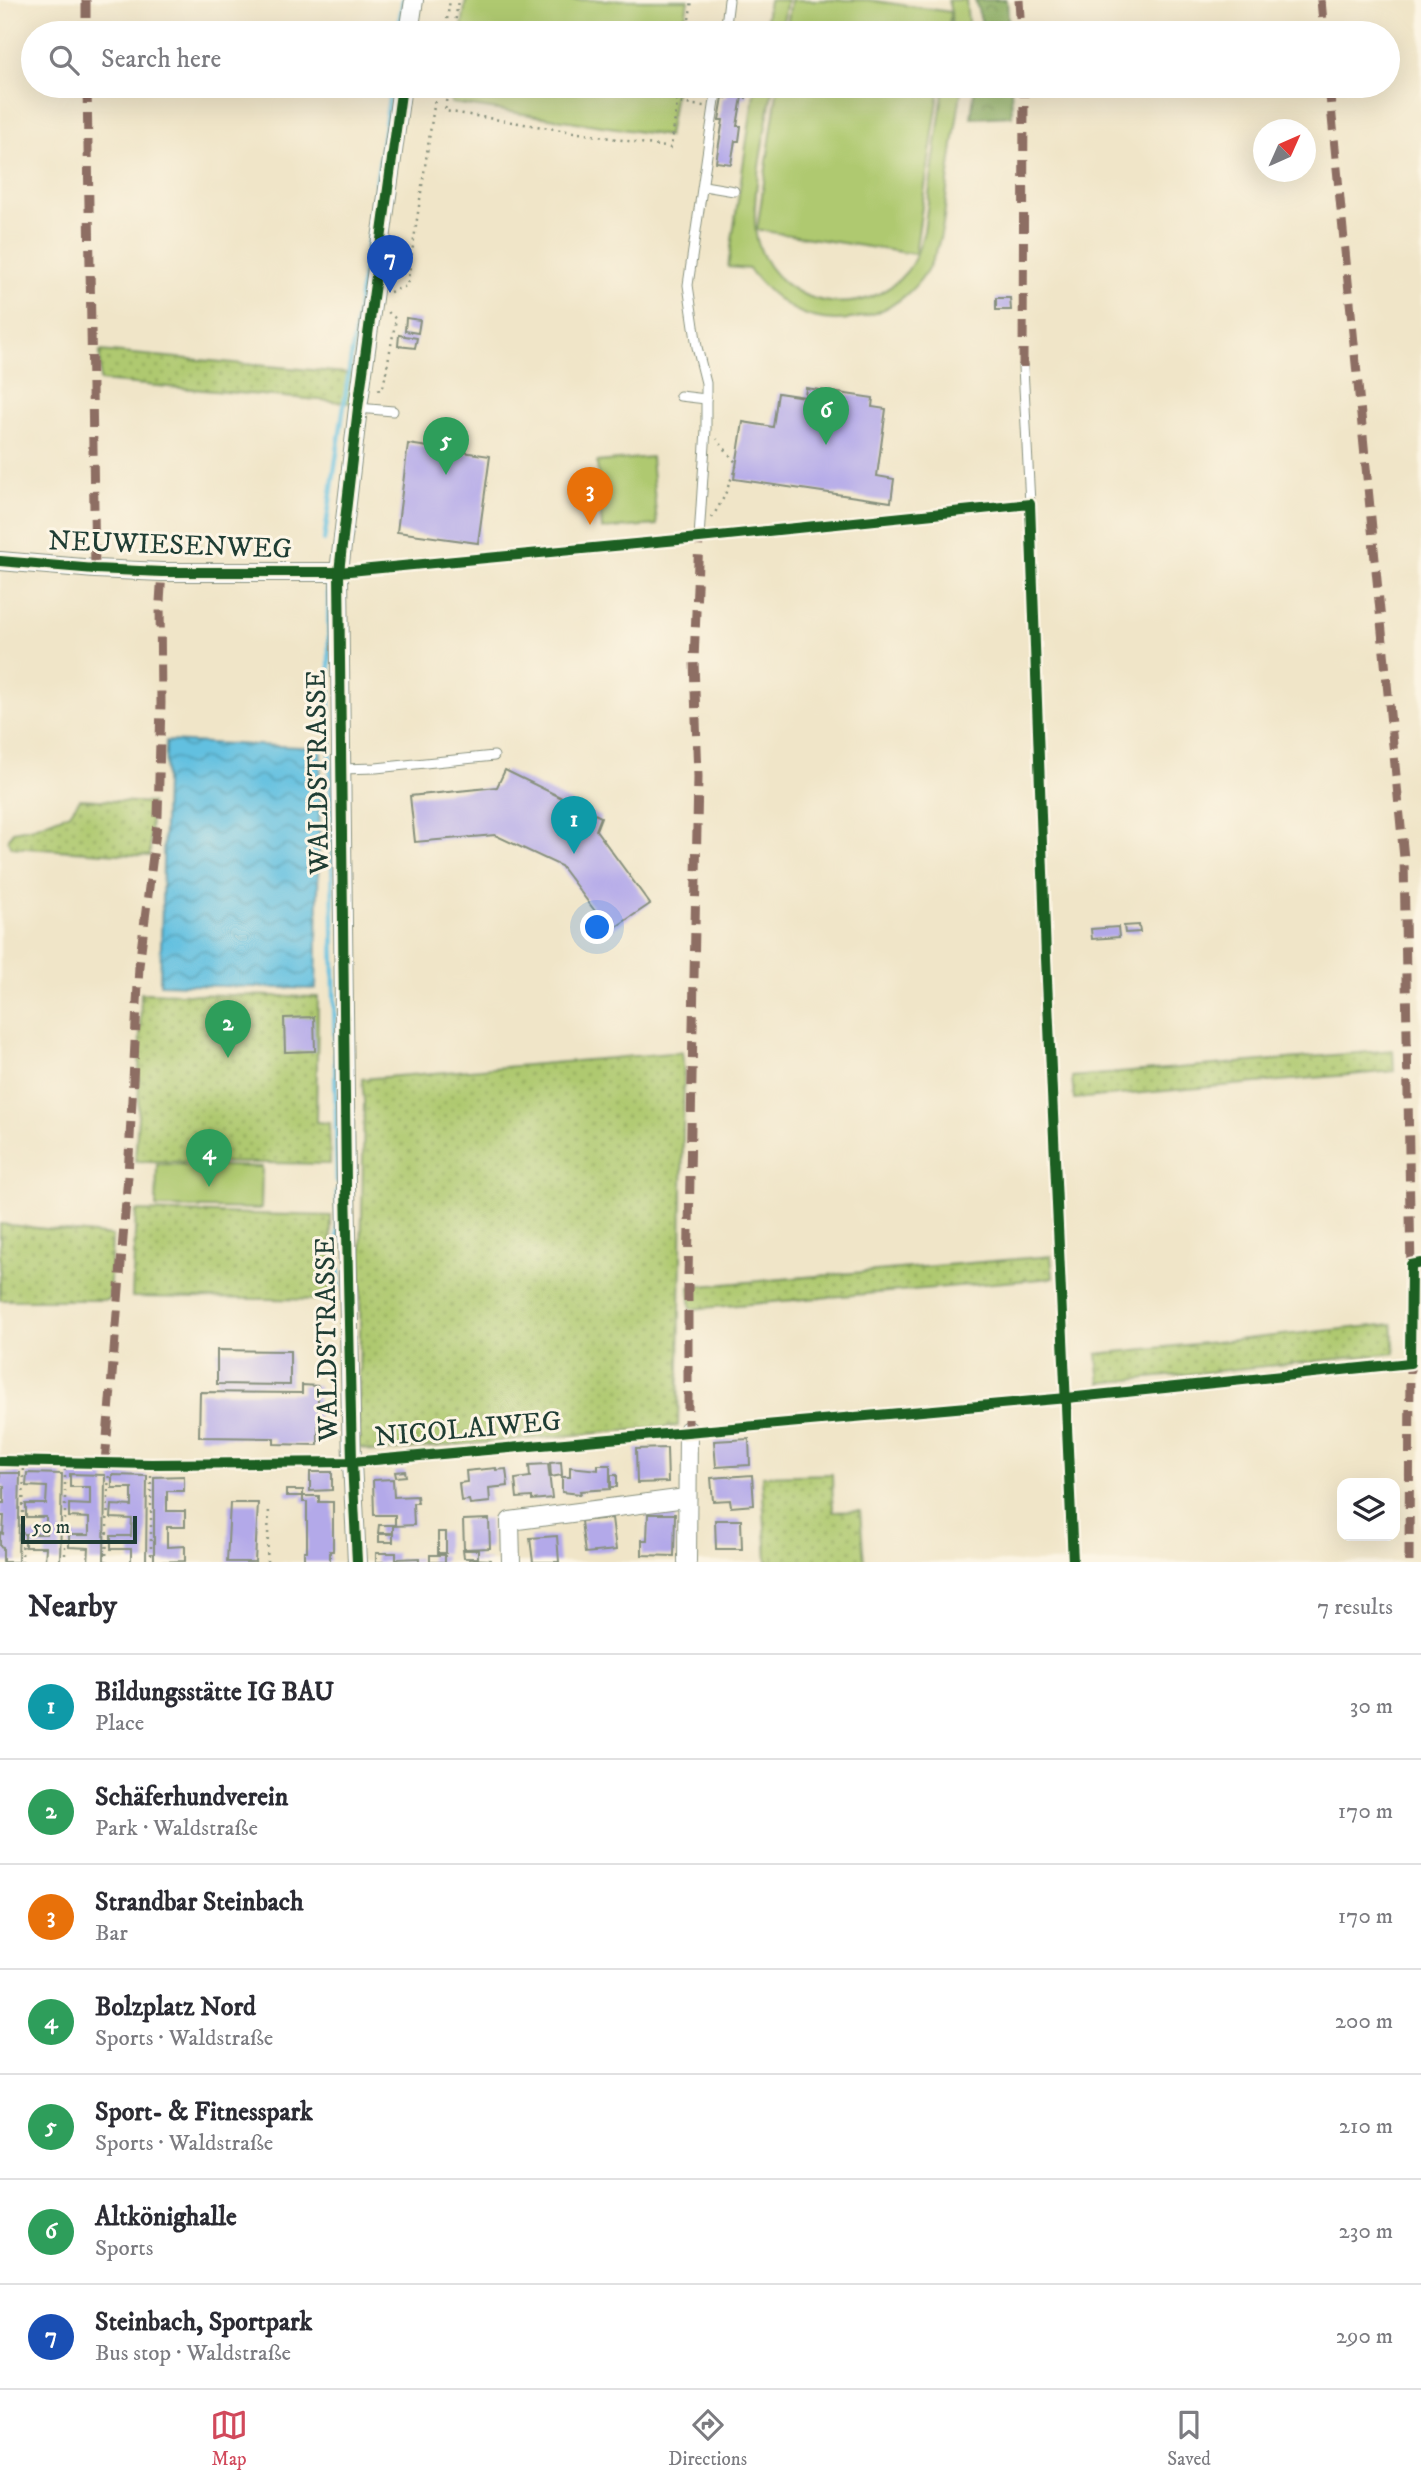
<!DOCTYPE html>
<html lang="en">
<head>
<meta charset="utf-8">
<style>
  body { margin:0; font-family:"IM FELL DW Pica",serif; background:#f7f7f7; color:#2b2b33 }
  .controls { position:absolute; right:21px; bottom:21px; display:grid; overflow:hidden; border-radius:14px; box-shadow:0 7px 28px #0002 }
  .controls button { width:63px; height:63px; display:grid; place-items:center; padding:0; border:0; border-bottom:2px solid #e1e1e2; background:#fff; color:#2b2b33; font:35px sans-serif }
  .compass { position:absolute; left:1253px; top:119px; width:63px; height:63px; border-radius:50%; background:#fff; box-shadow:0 7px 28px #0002; rotate:45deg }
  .scale { position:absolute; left:21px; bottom:18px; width:116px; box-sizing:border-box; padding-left:7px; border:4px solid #1f3d34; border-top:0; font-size:19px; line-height:24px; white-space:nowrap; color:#1f3d34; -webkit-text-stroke:5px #fcf5e5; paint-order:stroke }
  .you { position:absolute; left:598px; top:928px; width:24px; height:24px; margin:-18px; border:5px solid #fff; border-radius:50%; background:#1a73e8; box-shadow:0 0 0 10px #1a73e833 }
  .badge { display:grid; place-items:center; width:46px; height:46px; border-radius:50%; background:#d1495b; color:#fff; font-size:23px; font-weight:700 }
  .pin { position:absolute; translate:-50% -58px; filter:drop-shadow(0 2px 4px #0008) }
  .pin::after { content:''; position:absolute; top:37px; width:24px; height:21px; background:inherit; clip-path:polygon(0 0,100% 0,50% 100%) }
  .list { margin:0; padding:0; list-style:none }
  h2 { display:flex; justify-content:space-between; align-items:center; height:91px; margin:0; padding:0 28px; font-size:30px }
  h2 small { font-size:23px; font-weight:400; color:#7c7c81 }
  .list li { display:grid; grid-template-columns:46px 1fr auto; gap:21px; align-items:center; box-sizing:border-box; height:105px; padding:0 28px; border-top:2px solid #e1e1e2 }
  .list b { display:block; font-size:26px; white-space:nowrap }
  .list p { margin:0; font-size:23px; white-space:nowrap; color:#7c7c81 }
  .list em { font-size:23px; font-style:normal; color:#7c7c81 }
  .icon { flex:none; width:38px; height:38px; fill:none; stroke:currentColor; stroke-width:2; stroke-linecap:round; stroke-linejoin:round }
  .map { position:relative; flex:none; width:1421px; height:1562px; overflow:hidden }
  .search { position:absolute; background:#fff; box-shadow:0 7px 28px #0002; left:21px; right:21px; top:21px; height:77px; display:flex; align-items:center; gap:18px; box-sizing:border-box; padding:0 24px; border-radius:38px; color:#7c7c81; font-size:26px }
  .sheet { height:826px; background:#fff }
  nav { display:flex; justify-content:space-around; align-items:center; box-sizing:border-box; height:98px; border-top:2px solid #e1e1e2; background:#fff; font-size:19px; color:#7c7c81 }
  nav a { display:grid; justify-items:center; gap:4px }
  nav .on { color:#d1495b }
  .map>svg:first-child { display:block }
  .green { fill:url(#green-dots); stroke:#678352; stroke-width:2 }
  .forest { fill:url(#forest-crowns); stroke:#55754b; stroke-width:2 }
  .pitch { fill:#afc96f; stroke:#678352; stroke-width:2 }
  .water { fill:url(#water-waves); stroke:#407e8a; stroke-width:2 }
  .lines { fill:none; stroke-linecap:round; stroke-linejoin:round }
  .stream { stroke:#62c0e0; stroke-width:4.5 }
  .building { fill:#b3a9e9 }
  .service-casing { stroke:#88917e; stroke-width:11 }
  .minor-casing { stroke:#88917e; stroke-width:20 }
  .path { stroke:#88917e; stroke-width:2.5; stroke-dasharray:2 5; stroke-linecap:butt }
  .service { stroke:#fff; stroke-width:9 }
  .minor { stroke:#fff; stroke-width:18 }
  .quiet { stroke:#8d6e63; stroke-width:9; stroke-dasharray:18 9; stroke-linecap:butt }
  .cycleway-casing { stroke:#fcf5e5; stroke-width:15 }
  .cycleway { stroke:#1b5e20; stroke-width:10 }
  .labels { text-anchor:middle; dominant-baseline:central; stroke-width:6; stroke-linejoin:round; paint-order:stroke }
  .street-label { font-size:28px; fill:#1f3d34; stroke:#fcf5e5 }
</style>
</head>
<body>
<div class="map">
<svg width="1421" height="1562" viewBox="0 0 1421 1562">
  <defs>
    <pattern id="green-dots" width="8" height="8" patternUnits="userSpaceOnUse" patternTransform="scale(1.75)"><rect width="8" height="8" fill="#afc96f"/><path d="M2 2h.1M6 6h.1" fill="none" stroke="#8ea45c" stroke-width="1.8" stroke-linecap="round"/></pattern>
    <pattern id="forest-crowns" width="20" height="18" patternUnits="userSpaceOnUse" patternTransform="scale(1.75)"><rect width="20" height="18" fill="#8bad62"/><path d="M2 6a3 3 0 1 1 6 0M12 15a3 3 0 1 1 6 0" fill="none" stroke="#718e52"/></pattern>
    <pattern id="water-waves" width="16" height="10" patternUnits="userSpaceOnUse" patternTransform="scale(1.75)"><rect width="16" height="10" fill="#62c0e0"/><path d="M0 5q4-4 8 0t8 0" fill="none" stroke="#509db6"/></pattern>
  </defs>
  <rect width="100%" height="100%" fill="#fcf5e5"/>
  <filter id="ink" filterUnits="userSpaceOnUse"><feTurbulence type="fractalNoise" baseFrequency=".0143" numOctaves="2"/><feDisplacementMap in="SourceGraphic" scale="14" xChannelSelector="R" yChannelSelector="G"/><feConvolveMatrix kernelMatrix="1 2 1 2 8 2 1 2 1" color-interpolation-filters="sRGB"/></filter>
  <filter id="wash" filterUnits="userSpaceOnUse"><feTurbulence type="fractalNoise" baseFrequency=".00686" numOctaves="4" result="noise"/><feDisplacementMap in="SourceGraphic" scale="28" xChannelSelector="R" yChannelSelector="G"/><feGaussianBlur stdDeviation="1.57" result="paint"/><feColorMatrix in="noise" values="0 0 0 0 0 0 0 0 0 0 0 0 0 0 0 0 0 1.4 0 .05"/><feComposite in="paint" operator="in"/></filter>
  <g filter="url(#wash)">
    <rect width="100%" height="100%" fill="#f0e5c8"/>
    <g class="green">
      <polygon points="100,351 356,374 353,403 100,381"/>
      <polygon points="80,799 151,803 150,856 11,847 8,840 13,831 34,827 70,813"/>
      <polygon points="141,993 318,997 316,1122 329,1123 330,1164 135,1161 138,1118"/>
      <polygon points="1393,1050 1394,1071 1074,1099 1072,1077"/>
      <polygon points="682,1052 684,1074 678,1426 375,1452 358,1447 364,1101 362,1079"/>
      <polygon points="136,1211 331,1216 330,1300 132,1297"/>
      <polygon points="0,1224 112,1236 109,1300 0,1300"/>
      <polygon points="1051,1256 1053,1278 691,1309 689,1287"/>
      <polygon points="1392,1324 1395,1353 1100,1383 1097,1354"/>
      <polygon points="832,1474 833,1512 860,1511 864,1562 767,1562 762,1476"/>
    </g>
    <g class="forest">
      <polygon points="975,0 1007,0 1009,33 981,33 982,23"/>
      <polygon points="975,86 1011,86 1012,116 971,118"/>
    </g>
    <g class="pitch">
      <polygon points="466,0 688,0 683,33 461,33"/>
      <polygon points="769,0 787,0 781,33 764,33"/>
      <polygon points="791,0 868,0 951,12 948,0 966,0 969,33 952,33 951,13 947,33 786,33"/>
      <polygon points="454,86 676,86 668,136 451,103"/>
      <path d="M755,86H773C767,124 746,212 759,246C781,308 865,323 907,271C916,259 920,245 924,231L944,86H962C957,118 952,150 948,182C945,202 945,226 938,245C925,287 892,314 849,319C805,325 775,302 749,269L728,267Z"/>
      <polygon points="778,86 940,86 915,254 757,230"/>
      <polygon points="651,457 657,525 602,529 597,462"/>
      <polygon points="157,1164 262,1167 261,1209 156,1207"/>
    </g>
    <polygon class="water" points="166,741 321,748 316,989 160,984"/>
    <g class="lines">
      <g class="stream">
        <polyline points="398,33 403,0"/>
        <polyline points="324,541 391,86"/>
        <polyline points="328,584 337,1181"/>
        <polyline points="337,1190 339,1286"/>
      </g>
    </g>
    <g id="blocks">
      <g class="building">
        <polygon points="728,86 748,86 746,98 742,97 737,126 741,126 739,141 735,141 731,164 716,162 723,120 719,120 723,97 726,98"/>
        <polygon points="996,298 1010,298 1011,310 996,310"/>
        <polygon points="406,318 420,320 418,333 405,331"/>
        <polygon points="399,335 417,338 415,348 398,346"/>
        <polygon points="806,388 873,398 872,407 886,409 877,476 894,479 891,502 734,479 743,422 773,427 778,393 805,397"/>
        <polygon points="408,444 490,456 478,543 397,532"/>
        <polygon points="505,770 601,817 596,830 650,904 610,931 561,866 495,835 415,842 410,796 497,787"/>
        <polygon points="1139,925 1140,932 1125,933 1124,926"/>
        <polygon points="1118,927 1119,937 1092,939 1091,929"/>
        <polygon points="314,1017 315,1051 285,1052 284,1018"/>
        <polygon points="217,1350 290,1351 290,1385 217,1384"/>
        <polygon points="302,1385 318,1386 318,1445 274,1444 274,1438 199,1437 200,1392 302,1393"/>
        <polygon points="749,1439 750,1465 716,1467 714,1441"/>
        <polygon points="667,1448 668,1482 637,1483 636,1449"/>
        <polygon points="561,1462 562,1475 551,1477 550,1463"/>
        <polygon points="548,1464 552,1498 532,1500 532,1497 517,1498 515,1479 530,1477 529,1465"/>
        <polygon points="598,1465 610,1465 610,1489 580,1491 581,1494 562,1492 562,1477 570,1477 570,1467 598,1470"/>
        <polygon points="496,1468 496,1470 506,1469 508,1486 489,1488 490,1502 470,1504 469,1500 461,1501 459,1483 467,1482 466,1471"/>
        <polygon points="405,1471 406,1476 396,1477 395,1472"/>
        <polygon points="310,1472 332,1472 332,1490 310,1491"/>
        <polygon points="0,1473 20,1473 18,1562 3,1562 3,1547 0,1546 0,1533 3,1534 4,1516 0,1516 0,1503 4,1503 4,1486 0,1486"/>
        <polygon points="27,1473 62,1474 60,1562 45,1562 46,1547 25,1547 25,1534 46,1534 46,1517 26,1517 26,1504 46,1504 47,1487 26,1486"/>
        <polygon points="70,1474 105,1475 104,1562 88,1562 89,1548 69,1547 69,1535 89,1535 89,1518 69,1517 69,1504 90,1505 90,1487 70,1487"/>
        <polygon points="112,1475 147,1476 146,1562 131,1562 131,1549 111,1549 111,1536 131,1536 132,1519 111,1518 112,1505 132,1506 132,1488 112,1488"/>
        <rect x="611" y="1475" width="6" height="12"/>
        <polygon points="752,1475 754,1505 731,1507 730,1500 713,1501 711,1478"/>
        <polygon points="184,1476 184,1491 167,1491 167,1511 185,1511 185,1527 167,1527 167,1547 185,1546 185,1561 154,1562 154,1477"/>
        <polygon points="393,1479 394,1497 417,1496 418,1503 413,1503 414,1525 395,1526 395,1515 374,1515 373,1480"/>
        <rect x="286" y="1490" width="17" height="6"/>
        <polygon points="303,1496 319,1496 319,1502 333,1502 333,1551 330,1551 330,1562 304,1562 304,1551 307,1551 307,1502 303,1502"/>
        <polygon points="230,1503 258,1503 255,1562 227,1562"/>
        <polygon points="648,1514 675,1514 674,1556 642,1555 642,1540 647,1540"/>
        <polygon points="612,1518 616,1550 585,1553 581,1521"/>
        <polygon points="489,1519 490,1548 464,1549 463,1520"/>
        <polygon points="715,1520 741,1520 742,1549 716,1549"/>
        <polygon points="379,1525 393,1525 393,1533 378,1533"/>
        <rect x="438" y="1532" width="8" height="21"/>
        <rect x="379" y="1534" width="14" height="8"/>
        <polygon points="557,1536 559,1562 533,1562 530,1538"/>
        <polygon points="463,1550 478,1550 478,1558 464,1558"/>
        <rect x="376" y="1553" width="20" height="9"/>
        <rect x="430" y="1555" width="15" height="7"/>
        <polygon points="419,1558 419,1562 398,1562 398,1559"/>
        <polygon points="469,1559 490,1560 490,1562 469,1562"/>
      </g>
    </g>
  </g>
  <g filter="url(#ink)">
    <use href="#blocks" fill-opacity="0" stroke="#88917e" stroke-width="2"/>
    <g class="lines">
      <g class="service-casing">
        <g id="service">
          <polyline points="725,33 729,0"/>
          <polyline points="704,186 734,191"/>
          <polyline points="680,396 706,399"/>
          <polyline points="358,408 393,411"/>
          <polyline points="699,538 706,429 706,383 697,347 688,285 717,86"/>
          <polyline points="339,572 699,538 1030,504 1023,367"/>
          <polyline points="341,769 376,768 494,756"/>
        </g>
      </g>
      <g class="minor-casing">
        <g id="minor">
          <polyline points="409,33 414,0"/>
          <polyline points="0,561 95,569 162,572 339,572"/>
          <polyline points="357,1562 352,1462 346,1186 339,572 358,408 402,86"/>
          <polyline points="511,1562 510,1521 686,1498"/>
          <polyline points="687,1562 688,1430"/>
        </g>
      </g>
      <g class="path">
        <polyline points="445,33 450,0"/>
        <polyline points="454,33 458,0"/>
        <polyline points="687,33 692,0"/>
        <polyline points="448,86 445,111 671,148 677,103"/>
        <polyline points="680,86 677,103 704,106"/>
        <polyline points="390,292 407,286 437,86"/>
        <polyline points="378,390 383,388 396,319 387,311"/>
        <polyline points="712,518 724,497 737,464 717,439"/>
        <polyline points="0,1461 151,1464 336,1462"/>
        <polyline points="367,1461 671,1432"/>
        <polyline points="22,1562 24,1462"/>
        <polyline points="65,1562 65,1464"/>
        <polyline points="106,1562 109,1463"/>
        <polyline points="151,1562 151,1464"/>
        <polyline points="267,1562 269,1509"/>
      </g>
      <use href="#service" class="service"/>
      <use href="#minor" class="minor"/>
      <g class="quiet">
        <polyline points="86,0 86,33"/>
        <polyline points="1019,0 1021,33"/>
        <polyline points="1321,0 1324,33"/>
        <polyline points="87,86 95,569"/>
        <polyline points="1329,86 1404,858 1411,1272"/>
        <polyline points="1023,367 1024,86"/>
        <polyline points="695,1430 688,1430 688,1277 698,777 694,661 699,538"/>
        <polyline points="105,1463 128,1176 139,966 158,816 161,703 160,602 162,572"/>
        <polyline points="1409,1562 1410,1359"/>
      </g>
      <g class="cycleway-casing">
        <g id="cycleway">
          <polyline points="0,561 95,569 162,572 339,572 699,538 1030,504 1046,958 1073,1562"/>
          <polyline points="0,1461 151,1464 352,1462 1067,1398 1410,1363 1411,1265 1421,1263"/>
          <polyline points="357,1562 352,1462 346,1186 339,572 358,408 402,86"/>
        </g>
      </g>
      <use href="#cycleway" class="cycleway"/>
    </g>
  </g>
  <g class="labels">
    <g class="street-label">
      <text transform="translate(170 545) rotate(2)">NEUWIESENWEG</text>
      <text transform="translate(318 772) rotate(-91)">WALDSTRASSE</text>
      <text transform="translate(327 1339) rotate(-91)">WALDSTRASSE</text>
      <text transform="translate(468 1429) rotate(-5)">NICOLAIWEG</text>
    </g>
  </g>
</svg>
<div class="controls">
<button><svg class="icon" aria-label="layers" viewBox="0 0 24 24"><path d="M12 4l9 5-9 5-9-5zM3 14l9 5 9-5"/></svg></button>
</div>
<svg class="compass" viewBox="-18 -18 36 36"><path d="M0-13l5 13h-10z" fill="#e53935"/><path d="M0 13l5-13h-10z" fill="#7c7c81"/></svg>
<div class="scale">50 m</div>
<div class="you"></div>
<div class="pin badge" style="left:574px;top:854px;background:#0f9aa8">1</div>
<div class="pin badge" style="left:228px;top:1058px;background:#2e9e5b">2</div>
<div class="pin badge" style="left:590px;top:525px;background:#e8710a">3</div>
<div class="pin badge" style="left:209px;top:1187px;background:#2e9e5b">4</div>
<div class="pin badge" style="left:446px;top:475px;background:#2e9e5b">5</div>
<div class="pin badge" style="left:826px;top:445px;background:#2e9e5b">6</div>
<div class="pin badge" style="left:390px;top:293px;background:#1a4fb4">7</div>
<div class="search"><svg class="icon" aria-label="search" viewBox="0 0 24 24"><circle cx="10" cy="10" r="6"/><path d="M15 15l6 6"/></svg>Search here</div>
</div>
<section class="sheet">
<h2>Nearby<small>7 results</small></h2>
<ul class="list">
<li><span class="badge" style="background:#0f9aa8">1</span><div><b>Bildungsstätte IG BAU</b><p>Place</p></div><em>30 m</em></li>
<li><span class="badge" style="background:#2e9e5b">2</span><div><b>Schäferhundverein</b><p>Park · Waldstraße</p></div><em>170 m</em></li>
<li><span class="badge" style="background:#e8710a">3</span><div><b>Strandbar Steinbach</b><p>Bar</p></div><em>170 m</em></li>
<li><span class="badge" style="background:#2e9e5b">4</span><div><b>Bolzplatz Nord</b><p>Sports · Waldstraße</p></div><em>200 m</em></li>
<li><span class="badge" style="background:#2e9e5b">5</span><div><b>Sport- &amp; Fitnesspark</b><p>Sports · Waldstraße</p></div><em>210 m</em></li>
<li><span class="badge" style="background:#2e9e5b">6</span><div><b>Altkönighalle</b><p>Sports</p></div><em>230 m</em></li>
<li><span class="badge" style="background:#1a4fb4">7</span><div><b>Steinbach, Sportpark</b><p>Bus stop · Waldstraße</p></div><em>290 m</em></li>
</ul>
</section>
<nav>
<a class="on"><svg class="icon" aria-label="map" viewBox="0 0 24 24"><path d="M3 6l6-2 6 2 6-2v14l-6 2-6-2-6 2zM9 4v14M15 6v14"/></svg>Map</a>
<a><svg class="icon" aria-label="directions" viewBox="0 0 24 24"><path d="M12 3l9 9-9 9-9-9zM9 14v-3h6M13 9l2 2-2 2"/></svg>Directions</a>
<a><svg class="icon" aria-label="saved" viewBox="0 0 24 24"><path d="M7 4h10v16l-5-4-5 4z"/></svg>Saved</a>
</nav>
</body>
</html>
